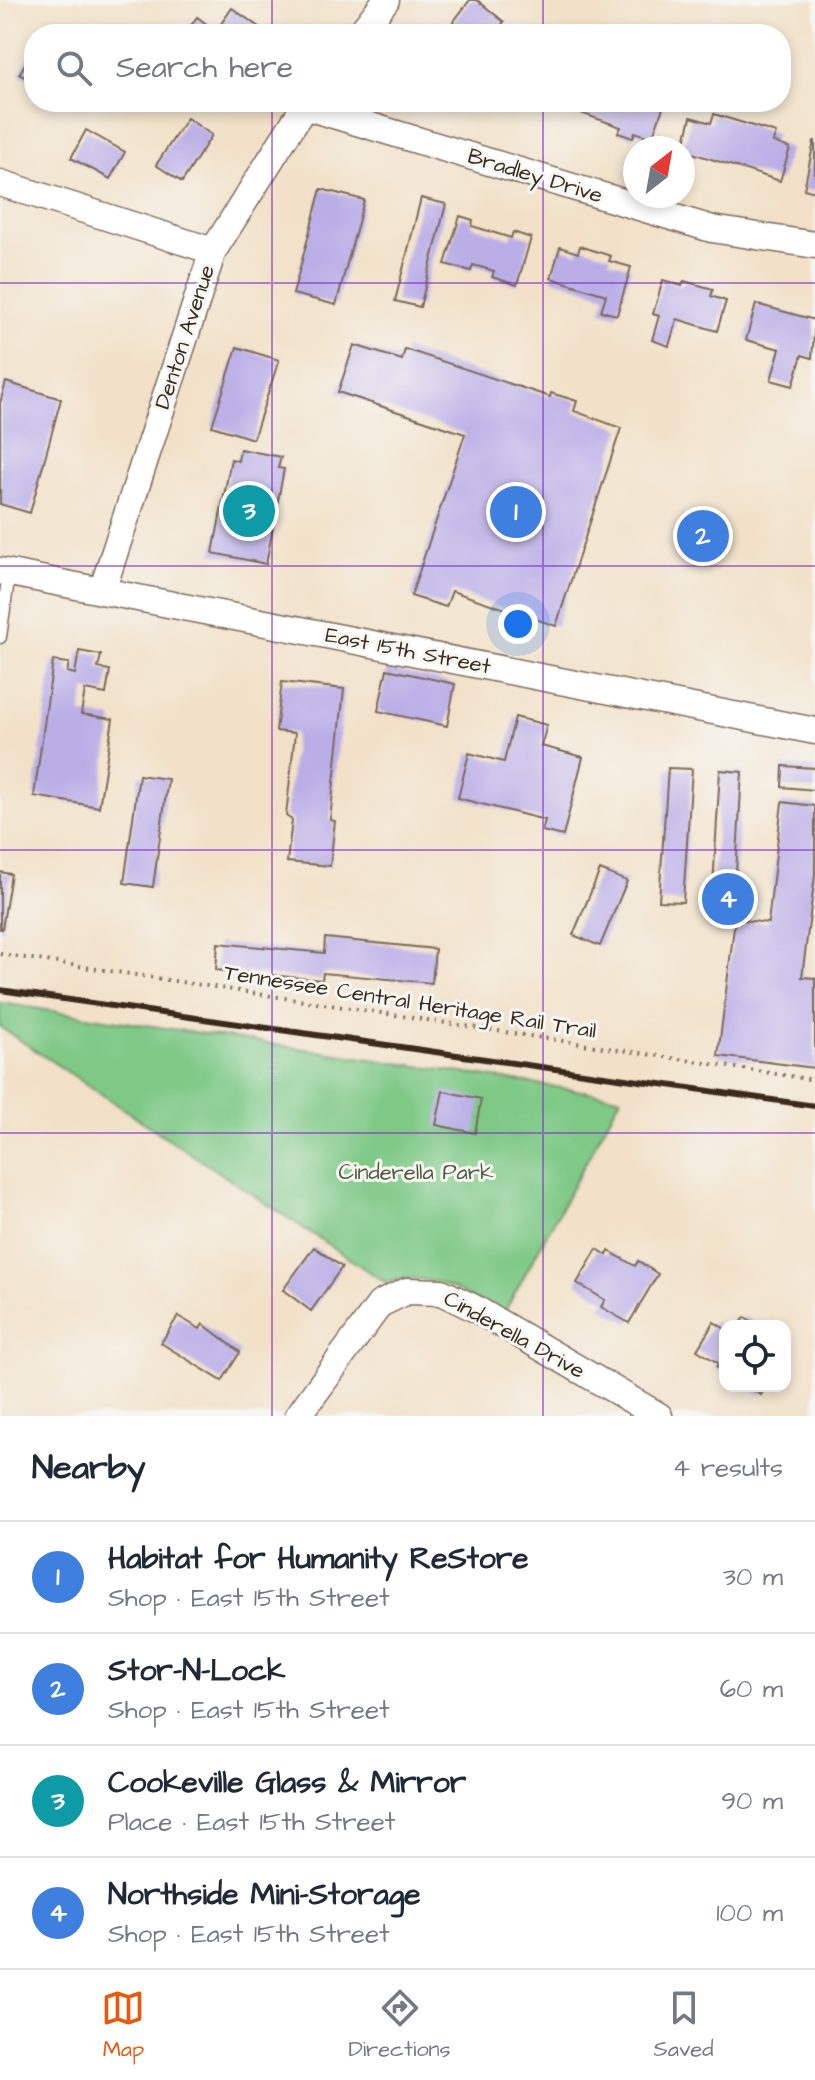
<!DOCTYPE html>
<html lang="en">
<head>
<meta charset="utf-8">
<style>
  body { margin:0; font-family:"Architects Daughter",sans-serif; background:#f6f6f7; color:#1f2937 }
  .controls { position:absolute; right:24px; bottom:24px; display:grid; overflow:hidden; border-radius:16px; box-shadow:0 4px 12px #0003 }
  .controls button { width:72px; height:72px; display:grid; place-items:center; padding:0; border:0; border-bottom:2px solid #e0e1e3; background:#fff; color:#1f2937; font:40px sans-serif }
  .compass { position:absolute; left:623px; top:136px; width:72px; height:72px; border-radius:50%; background:#fff; box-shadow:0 4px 12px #0003; rotate:31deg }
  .you { position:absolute; left:518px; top:624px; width:28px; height:28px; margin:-20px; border:6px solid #fff; border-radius:50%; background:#1a73e8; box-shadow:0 0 0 12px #1a73e833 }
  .badge { display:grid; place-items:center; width:52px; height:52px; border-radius:50%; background:#ea580c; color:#fff; font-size:26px; font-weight:700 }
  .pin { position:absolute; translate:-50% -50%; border:4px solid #fff; box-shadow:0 2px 8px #0006 }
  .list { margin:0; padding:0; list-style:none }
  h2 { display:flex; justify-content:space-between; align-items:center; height:104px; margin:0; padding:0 32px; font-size:34px }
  h2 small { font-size:26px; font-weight:400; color:#747a83 }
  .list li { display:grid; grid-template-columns:52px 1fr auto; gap:24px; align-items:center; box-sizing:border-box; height:112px; padding:0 32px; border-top:2px solid #e0e1e3 }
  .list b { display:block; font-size:30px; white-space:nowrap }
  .list p { margin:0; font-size:26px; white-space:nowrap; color:#747a83 }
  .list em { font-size:26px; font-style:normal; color:#747a83 }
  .icon { flex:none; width:44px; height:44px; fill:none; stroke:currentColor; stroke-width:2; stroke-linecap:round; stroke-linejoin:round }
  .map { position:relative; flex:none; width:815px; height:1416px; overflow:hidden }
  .search { position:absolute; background:#fff; box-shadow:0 4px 12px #0003; left:24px; right:24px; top:24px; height:88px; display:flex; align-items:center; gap:20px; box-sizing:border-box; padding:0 28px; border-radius:32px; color:#747a83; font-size:30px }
  .sheet { height:552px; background:#fff }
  nav { display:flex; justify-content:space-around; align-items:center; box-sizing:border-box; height:112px; border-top:2px solid #e0e1e3; background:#fff; font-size:22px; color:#747a83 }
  nav a { display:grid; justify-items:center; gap:4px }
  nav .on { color:#ea580c }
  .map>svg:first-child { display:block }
  .green { fill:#7ec986; stroke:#5c7a52; stroke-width:2 }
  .building { fill:#baaee7 }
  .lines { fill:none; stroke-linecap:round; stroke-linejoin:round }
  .service-casing { stroke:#7b6a5a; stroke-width:15 }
  .minor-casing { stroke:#7b6a5a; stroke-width:29 }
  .path { stroke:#7b6a5a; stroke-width:4; stroke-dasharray:2 6; stroke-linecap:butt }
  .service { stroke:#fff; stroke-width:12 }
  .minor { stroke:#fff; stroke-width:26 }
  .rail { stroke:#3b2a1e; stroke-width:6 }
  .grid { fill:none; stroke:#7b2cbf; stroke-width:2; stroke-opacity:0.55 }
  .labels { text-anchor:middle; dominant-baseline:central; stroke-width:6; stroke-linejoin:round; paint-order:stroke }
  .street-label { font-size:22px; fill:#3b2a1e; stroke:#f6f6f2 }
  .park-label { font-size:22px; fill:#4f5a3d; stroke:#f6f6f2 }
</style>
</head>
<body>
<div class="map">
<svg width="815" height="1416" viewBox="0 0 815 1416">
  <rect width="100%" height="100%" fill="#f6f6f2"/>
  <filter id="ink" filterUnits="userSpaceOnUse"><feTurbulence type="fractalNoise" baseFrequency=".0125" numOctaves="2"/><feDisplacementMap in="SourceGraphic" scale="16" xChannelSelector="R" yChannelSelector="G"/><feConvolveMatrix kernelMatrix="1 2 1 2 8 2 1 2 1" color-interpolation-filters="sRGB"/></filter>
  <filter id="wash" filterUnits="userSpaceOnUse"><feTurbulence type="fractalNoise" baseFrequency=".006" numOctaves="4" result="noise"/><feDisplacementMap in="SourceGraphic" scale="32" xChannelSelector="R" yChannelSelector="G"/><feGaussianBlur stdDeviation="1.8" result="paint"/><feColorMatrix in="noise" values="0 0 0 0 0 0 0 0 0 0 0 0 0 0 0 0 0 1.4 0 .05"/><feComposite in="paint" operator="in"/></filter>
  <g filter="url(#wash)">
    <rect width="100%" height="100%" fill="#f2e1c8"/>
    <path class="green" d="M0,1003L621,1097L503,1315C466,1295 429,1268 386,1283L0,1027Z"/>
    <g id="blocks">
      <g class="building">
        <polygon points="470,0 477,0 504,22 494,34 444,34"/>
        <polygon points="232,8 263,30 260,34 185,34 197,17 216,31"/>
        <polygon points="34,49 34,82 19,74"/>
        <polygon points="559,102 655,102 664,105 652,138 635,132 633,138 618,133 621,127 558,105"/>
        <polygon points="714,114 776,133 773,142 790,148 780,181 683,150 691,117 711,123"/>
        <polygon points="187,118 212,135 182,182 156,165"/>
        <polygon points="86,130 125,152 110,179 71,158"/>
        <polygon points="814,141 815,141 815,192 804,189"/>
        <polygon points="321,189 364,200 336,305 293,294"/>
        <polygon points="421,198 446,204 420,307 395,301"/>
        <polygon points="460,216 473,220 472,226 511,238 513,232 531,238 517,285 492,277 494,271 473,265 471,271 445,264"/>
        <polygon points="580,246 611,256 609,261 631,267 617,315 601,311 606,295 551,278 560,247 578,253"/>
        <polygon points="663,280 682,286 684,281 713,289 711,296 726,301 717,331 677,319 669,346 652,340 659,316 653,314"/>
        <polygon points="756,304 815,320 812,358 802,355 793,386 771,380 780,349 746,340"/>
        <polygon points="354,345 402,360 405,349 550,397 551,393 577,401 574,411 621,428 556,626 452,591 446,607 411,596 465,434 338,392"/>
        <polygon points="237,347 279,360 253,439 212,426"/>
        <polygon points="6,382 61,399 30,513 0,504 0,403"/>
        <polygon points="240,449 281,457 278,468 284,469 266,564 213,553 231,459 238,461"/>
        <polygon points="79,651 101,655 98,668 110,670 106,694 85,690 81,714 113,719 99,807 34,796 53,661 69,663 67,672 75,674"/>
        <polygon points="387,669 455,684 447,726 378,711"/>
        <polygon points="282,682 344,689 330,820 335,821 330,866 287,862 292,820 286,816 295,733 276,731"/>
        <polygon points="515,717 547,725 541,746 583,757 563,836 542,831 545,820 458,798 469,753 504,762"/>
        <polygon points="783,766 815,768 815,790 782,787"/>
        <polygon points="668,768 692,769 683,902 659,901"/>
        <polygon points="720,770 742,772 734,906 712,904"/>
        <polygon points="139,775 168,779 153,887 124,883"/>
        <polygon points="782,802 815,806 815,875 802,977 815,978 815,1068 718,1056 735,919 768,923"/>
        <polygon points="600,870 627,881 600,946 573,935"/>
        <polygon points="0,872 11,874 2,929 0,929"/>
        <polygon points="325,938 435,949 432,983 323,973 322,980 216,970 218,943 324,953"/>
        <polygon points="443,1091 481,1099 475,1133 436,1125"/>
        <polygon points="314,1247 342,1267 311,1311 283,1290"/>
        <polygon points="597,1249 607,1255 609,1251 635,1266 638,1261 658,1274 629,1323 601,1307 605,1300 577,1283"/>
        <polygon points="178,1316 200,1329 203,1324 240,1352 222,1381 161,1343"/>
        <polygon points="745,1317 759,1326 739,1326"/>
        <polygon points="714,1322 725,1329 725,1373 716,1367 718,1363 697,1350"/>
        <polygon points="747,1386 766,1386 761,1395"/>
      </g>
    </g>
  </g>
  <g filter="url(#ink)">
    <use href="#blocks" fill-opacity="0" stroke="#7b6a5a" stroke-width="2"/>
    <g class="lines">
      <g class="service-casing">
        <polyline id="service" points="0,637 9,573"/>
      </g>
      <g class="minor-casing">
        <g id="minor">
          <polyline points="360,34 386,0"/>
          <polyline points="304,106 712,229 815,245"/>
          <polyline points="0,183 213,251"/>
          <polyline points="0,571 815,731"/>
          <polyline points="102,591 213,251 307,102"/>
          <polyline points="298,1416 380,1304 407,1291 441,1292 474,1308 659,1416"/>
        </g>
      </g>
      <polyline class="path" points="0,954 815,1080"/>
      <use href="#service" class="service"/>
      <use href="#minor" class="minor"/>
      <polyline class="rail" points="0,990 815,1106"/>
    </g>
  </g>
  <path class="grid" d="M272,0V34M543,0V34M272,102V1416M543,102V1416M0,283H815M0,566H815M0,850H815M0,1133H815"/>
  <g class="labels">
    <g class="street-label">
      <text transform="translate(535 176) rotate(17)">Bradley Drive</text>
      <text transform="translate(185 337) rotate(-72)">Denton Avenue</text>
      <text transform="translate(408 651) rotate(11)">East 15th Street</text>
      <text transform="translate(410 1002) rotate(9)">Tennessee Central Heritage Rail Trail</text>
      <text transform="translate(514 1335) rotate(29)">Cinderella Drive</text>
    </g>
    <g class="park-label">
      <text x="416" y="1172">Cinderella Park</text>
    </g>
  </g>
</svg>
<div class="controls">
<button><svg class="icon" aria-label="locate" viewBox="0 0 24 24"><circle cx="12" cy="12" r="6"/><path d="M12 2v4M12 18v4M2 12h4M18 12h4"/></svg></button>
</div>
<svg class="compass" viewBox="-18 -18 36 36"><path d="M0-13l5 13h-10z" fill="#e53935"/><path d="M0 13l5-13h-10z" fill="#747a83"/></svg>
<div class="you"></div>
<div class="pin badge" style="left:516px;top:512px;background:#3f7fe0">1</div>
<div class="pin badge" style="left:703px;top:536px;background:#3f7fe0">2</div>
<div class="pin badge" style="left:249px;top:511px;background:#0f9aa8">3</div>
<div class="pin badge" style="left:728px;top:899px;background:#3f7fe0">4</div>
<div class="search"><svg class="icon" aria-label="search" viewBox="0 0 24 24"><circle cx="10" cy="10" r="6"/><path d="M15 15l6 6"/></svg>Search here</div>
</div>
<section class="sheet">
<h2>Nearby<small>4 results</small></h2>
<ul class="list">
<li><span class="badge" style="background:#3f7fe0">1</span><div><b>Habitat for Humanity ReStore</b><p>Shop · East 15th Street</p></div><em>30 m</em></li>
<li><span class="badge" style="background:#3f7fe0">2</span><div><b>Stor-N-Lock</b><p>Shop · East 15th Street</p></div><em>60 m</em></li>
<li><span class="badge" style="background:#0f9aa8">3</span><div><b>Cookeville Glass &amp; Mirror</b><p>Place · East 15th Street</p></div><em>90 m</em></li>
<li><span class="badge" style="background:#3f7fe0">4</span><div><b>Northside Mini-Storage</b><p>Shop · East 15th Street</p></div><em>100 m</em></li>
</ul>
</section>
<nav>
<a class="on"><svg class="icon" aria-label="map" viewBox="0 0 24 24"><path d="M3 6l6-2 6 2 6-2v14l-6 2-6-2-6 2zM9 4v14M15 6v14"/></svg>Map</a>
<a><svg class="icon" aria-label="directions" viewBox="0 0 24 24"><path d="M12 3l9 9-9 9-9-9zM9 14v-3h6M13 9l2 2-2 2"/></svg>Directions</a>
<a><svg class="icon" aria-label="saved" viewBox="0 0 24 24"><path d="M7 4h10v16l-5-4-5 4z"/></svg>Saved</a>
</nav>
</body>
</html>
